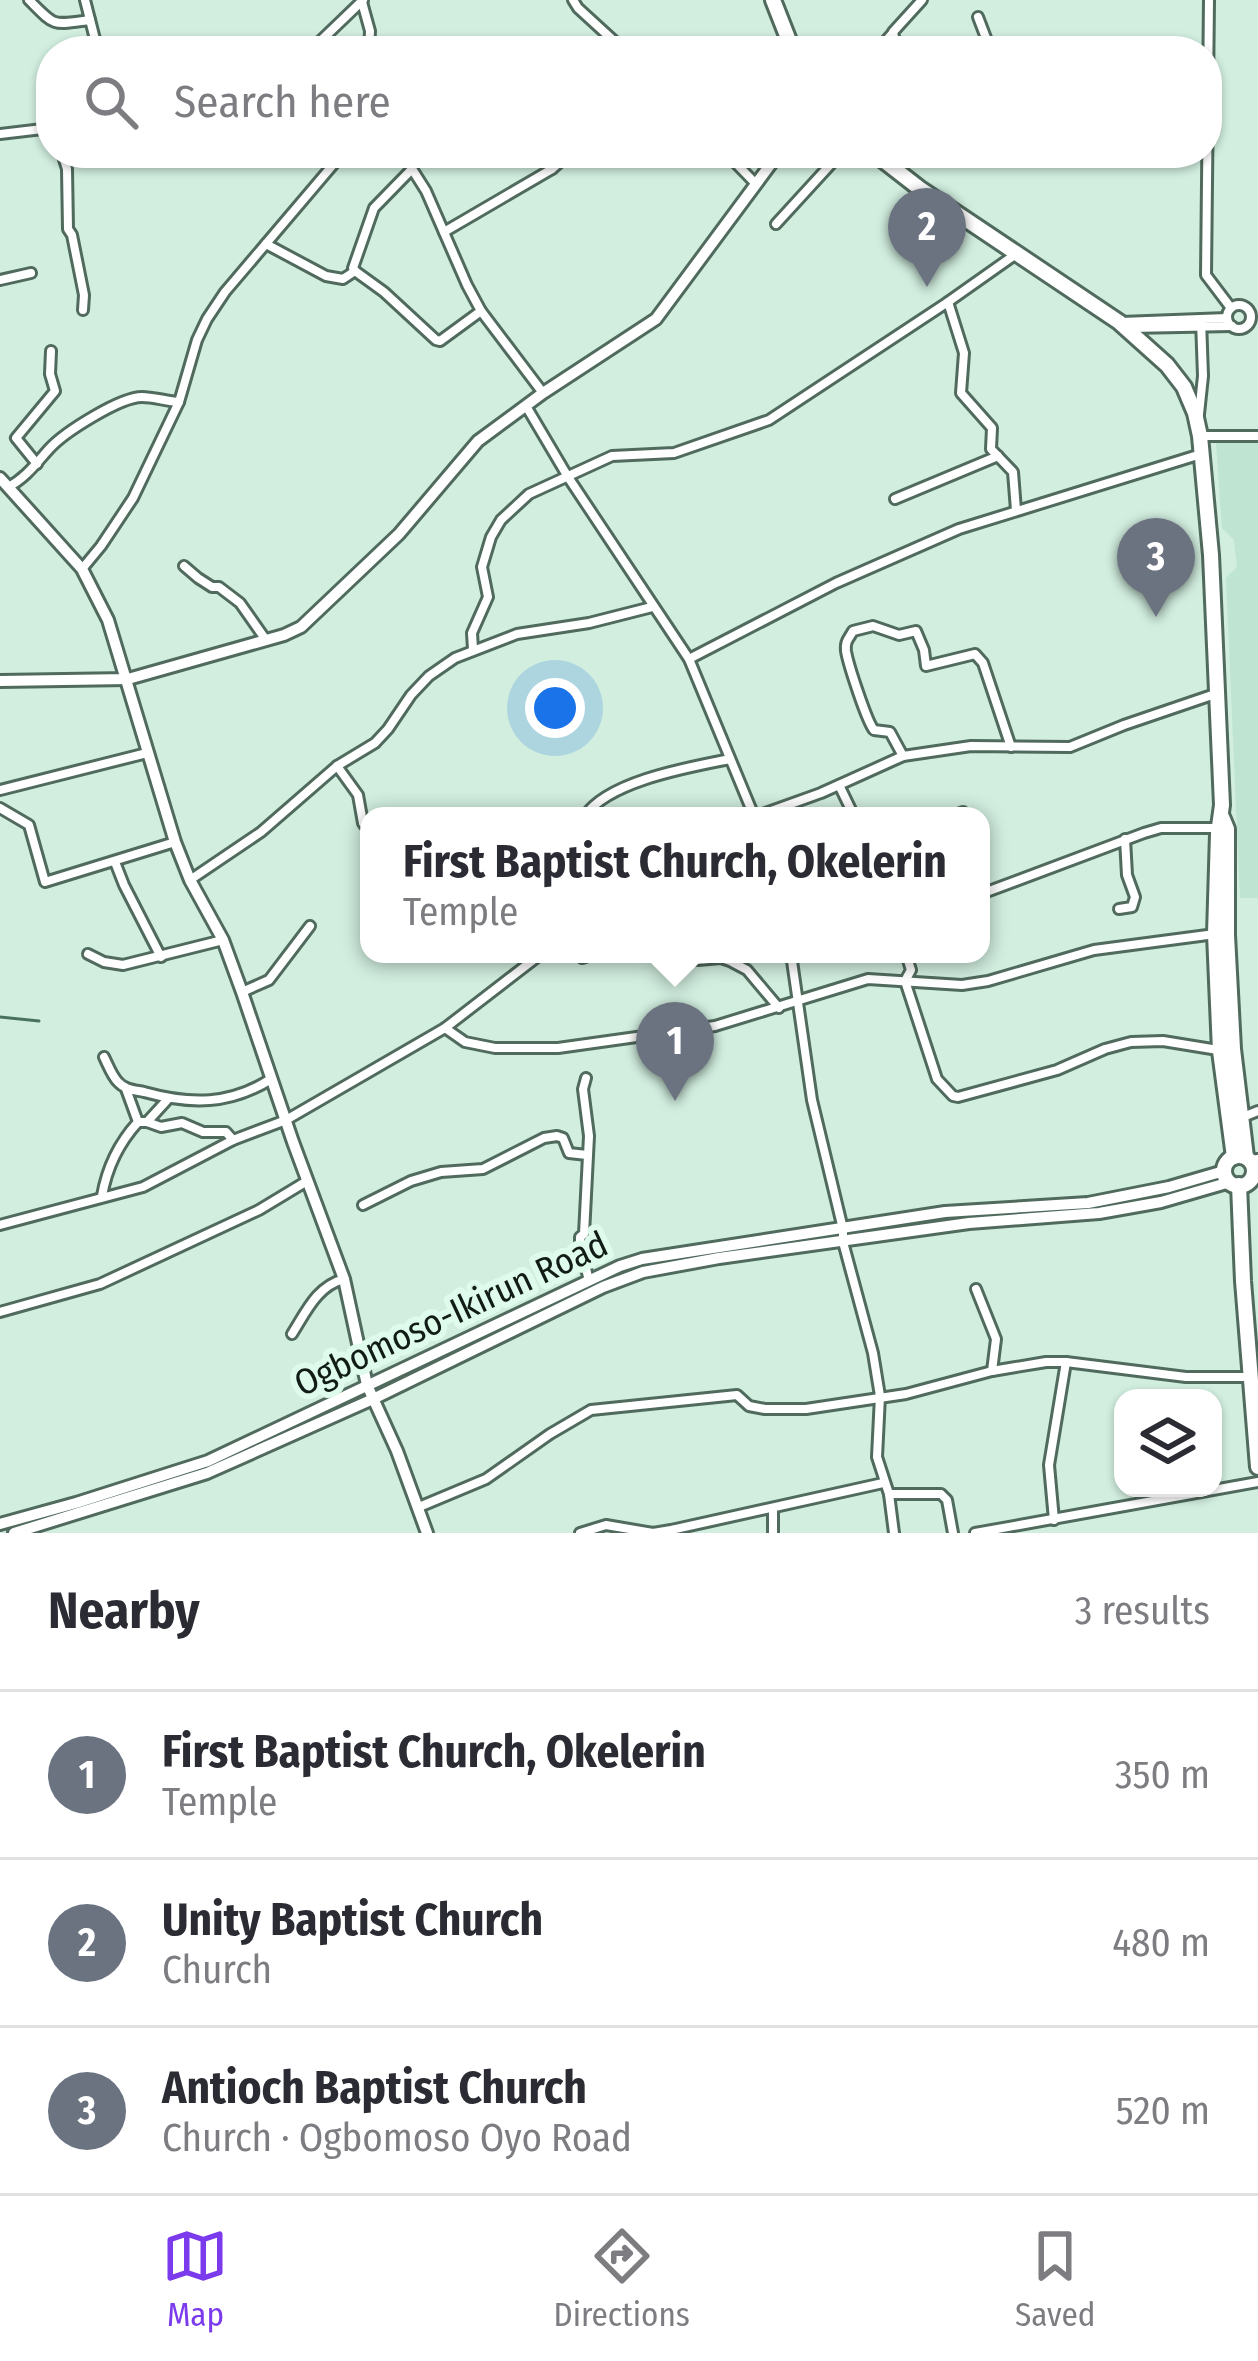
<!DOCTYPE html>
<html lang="en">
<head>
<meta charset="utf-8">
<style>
  body { margin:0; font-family:"Fira Sans Condensed",sans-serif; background:#f7f7f7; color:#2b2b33 }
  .controls { position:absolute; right:36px; bottom:36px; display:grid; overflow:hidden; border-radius:24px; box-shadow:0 3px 9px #0004 }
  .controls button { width:108px; height:108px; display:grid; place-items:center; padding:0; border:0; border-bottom:3px solid #e1e1e2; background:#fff; color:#2b2b33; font:60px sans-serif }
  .you { position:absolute; left:555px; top:708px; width:42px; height:42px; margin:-30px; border:9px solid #fff; border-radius:50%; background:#1a73e8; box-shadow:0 0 0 18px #1a73e833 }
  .badge { display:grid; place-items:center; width:78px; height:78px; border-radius:50%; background:#7c3aed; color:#fff; font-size:39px; font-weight:700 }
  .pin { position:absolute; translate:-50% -99px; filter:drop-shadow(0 3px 6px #0008) }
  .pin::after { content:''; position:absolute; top:63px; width:42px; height:36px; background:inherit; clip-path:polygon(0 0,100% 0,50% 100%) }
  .popup { position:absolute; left:360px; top:807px; width:630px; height:156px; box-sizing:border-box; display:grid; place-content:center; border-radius:24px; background:#fff; filter:drop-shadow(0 3px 9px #0005); font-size:39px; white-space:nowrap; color:#7c7c81 }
  .popup b { font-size:45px; color:#2b2b33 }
  .popup::after { content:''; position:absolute; left:50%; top:100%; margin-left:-24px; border:24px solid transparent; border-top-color:#fff }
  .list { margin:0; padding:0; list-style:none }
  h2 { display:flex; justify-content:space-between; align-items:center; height:156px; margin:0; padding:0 48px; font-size:51px }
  h2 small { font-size:39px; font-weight:400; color:#7c7c81 }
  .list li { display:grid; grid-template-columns:78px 1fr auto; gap:36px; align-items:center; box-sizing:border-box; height:168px; padding:0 48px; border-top:3px solid #e1e1e2 }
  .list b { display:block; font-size:45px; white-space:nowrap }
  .list p { margin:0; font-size:39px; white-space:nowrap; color:#7c7c81 }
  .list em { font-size:39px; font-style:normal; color:#7c7c81 }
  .icon { flex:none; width:66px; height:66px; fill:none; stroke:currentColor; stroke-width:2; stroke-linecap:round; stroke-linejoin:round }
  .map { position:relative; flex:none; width:1258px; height:1533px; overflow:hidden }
  .search { position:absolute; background:#fff; box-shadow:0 3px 9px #0004; left:36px; right:36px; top:36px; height:132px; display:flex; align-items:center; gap:30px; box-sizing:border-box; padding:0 42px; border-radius:48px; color:#7c7c81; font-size:45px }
  .sheet { height:660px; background:#fff }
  nav { display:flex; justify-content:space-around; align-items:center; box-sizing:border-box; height:168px; border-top:3px solid #e1e1e2; background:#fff; font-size:33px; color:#7c7c81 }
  nav a { display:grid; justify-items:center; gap:6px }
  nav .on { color:#7c3aed }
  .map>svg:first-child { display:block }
  .built { fill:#bfe4d1 }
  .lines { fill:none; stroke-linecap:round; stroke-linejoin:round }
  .stream { stroke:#49725e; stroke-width:3 }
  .minor-casing { stroke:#506a5d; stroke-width:14 }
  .tertiary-casing { stroke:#506a5d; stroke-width:16 }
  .secondary-casing { stroke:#506a5d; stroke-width:16 }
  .primary-casing { stroke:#506a5d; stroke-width:18 }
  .trunk-casing { stroke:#506a5d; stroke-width:20 }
  .minor { stroke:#fff; stroke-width:8 }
  .tertiary { stroke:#fff; stroke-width:10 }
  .secondary { stroke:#fff; stroke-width:10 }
  .primary { stroke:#fff; stroke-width:12 }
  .trunk { stroke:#fff; stroke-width:14 }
  .labels { text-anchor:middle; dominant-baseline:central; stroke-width:12; stroke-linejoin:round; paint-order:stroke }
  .street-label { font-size:36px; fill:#121c17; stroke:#defbec }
</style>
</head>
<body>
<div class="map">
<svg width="1258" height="1533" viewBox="0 0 1258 1533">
  <rect width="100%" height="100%" fill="#d1eedf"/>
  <polygon class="built" points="1226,441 1258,441 1258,898 1240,898 1226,578 1237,567 1234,540 1222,528 1216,442"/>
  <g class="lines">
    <polyline class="stream" points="0,1017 39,1021"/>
    <g class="minor-casing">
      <g id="minor">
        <path d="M29,0C56,27 51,25 90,20"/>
        <polyline points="85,0 98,51"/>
        <polyline points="573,0 578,8 625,51"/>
        <polyline points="1209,0 1206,275 1231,308"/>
        <polyline points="362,2 370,31 369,51"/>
        <polyline points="978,17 991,51"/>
        <polyline points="310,51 363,0"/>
        <polyline points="877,51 892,34"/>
        <polyline points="897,51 893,32 922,0"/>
        <polyline points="0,134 51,128"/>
        <polyline points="62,153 67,169 68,229 72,235 84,295 83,310"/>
        <polyline points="402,153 426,191 467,285 481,311 543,393"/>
        <polyline points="538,153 552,169"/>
        <polyline points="726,153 756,184"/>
        <polyline points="776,224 841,153"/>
        <polyline points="444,232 552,169 570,153"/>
        <polyline points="266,244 326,276 343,279 355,271"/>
        <polyline points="355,271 384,292 436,340 440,341 481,311"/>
        <polyline points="355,271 353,268 374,208 412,169"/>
        <polyline points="0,280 31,273"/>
        <polyline points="948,302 964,353 961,393 992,428 991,449 1013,472 1016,510"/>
        <circle cx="1239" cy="317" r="12"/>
        <polyline points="1121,322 1227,318"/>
        <polyline points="1129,328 1232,326"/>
        <polyline points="526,406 568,477 689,659 754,816"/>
        <polyline points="1199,414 1203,376 1201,320"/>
        <polyline points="1202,436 1258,436"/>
        <polyline points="37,464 16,438 55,391 50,374 51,351"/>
        <path d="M8,487C26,478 37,462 50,448C65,432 120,397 142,397C153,397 166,401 179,402"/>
        <polyline points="895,499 998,456"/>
        <polyline points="184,566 198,578 212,587 219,587 240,603 266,640"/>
        <polyline points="82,569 101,546 133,498 179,402 197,340 207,319 225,292 343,153"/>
        <polyline points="473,649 472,633 488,597 482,567 491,537 501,520 529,494 612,456 674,453 769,420 948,302 1016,254"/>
        <polyline points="689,659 836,583 959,529 1201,454"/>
        <path d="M903,756L890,732L874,730C867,722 848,664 846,651C845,641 848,640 853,631L873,626L899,635L916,631L924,650L926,666L975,654L983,663L1011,747"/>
        <polyline points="337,766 358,795 363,823 369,831"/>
        <polyline points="839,785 854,816"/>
        <polyline points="0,790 147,753"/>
        <polyline points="0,808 29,825 45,882 175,842"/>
        <path d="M585,816C608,781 690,767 730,759"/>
        <polyline points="757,816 821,793 903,756 971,746 1070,747 1124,725 1215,694"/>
        <polyline points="953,816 963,812"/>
        <polyline points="115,862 124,885 161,957"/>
        <polyline points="190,880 261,832 337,766 375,743 388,729 411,695 429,676 455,658 517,634 589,623 652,607"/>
        <polyline points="981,894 1144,833 1161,828 1220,828"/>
        <polyline points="1119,909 1132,907 1135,897 1127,875 1125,839"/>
        <polyline points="88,954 104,962 123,965 223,940"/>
        <polyline points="578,954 582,958 594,954"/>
        <polyline points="667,954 698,960 721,958 730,961 747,970 779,1008"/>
        <polyline points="791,954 812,1100 843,1229 843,1242 873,1353 880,1396 877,1457 889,1494 894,1533"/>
        <polyline points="906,954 911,970 905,981 937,1079 953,1096 958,1097 1057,1070 1105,1049 1131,1042 1163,1041 1218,1050"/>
        <polyline points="242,992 269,980 310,926"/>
        <polyline points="445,1028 465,1042 495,1048 558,1048 715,1026 868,979 962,985 988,981 1094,950 1215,934"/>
        <path d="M104,1057C108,1065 112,1076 118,1082C125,1090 135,1090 144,1092C191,1105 230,1105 271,1079"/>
        <polyline points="586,1078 583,1089 589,1136 584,1234 580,1237 580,1243 589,1281"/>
        <polyline points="1243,1117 1258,1111"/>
        <polyline points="138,1122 147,1122 161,1127 182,1123 203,1132 226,1132 233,1140"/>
        <polyline points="147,1122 168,1099"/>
        <path d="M102,1196C107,1167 118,1144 138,1122L126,1089"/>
        <polyline points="363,1205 411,1181 441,1172 483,1169 544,1138 557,1136 563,1138 569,1153 587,1155"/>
        <polyline points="0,1225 143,1187 233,1140 286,1120 445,1028 541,954"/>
        <polyline points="976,1289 996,1339 992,1371"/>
        <polyline points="0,1312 100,1284 259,1210 307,1181"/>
        <path d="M292,1334C306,1312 317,1286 344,1279"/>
        <polyline points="889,1494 941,1494 947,1500 953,1533"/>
        <polyline points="419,1507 486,1479 550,1434 591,1410 737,1395 749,1406 765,1409 806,1409 906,1394 992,1371 1046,1362 1066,1362 1186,1377 1249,1377"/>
        <polyline points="773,1509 773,1533"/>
        <polyline points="1054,1520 1049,1465 1066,1362"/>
        <polyline points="580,1533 606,1525 653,1533 671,1530 883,1483"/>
        <polyline points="975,1533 1258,1482"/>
      </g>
    </g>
    <g class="tertiary-casing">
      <g id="tertiary">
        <polyline points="0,478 82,569 108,620 175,842 190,880 223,940 242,992 293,1142 344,1279 367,1385 397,1451 427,1533"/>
        <polyline points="0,681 128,679 284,635 301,627 399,534 478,441 543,393 656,319 779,153"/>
      </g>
    </g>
    <g class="secondary-casing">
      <g id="secondary">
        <polyline points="0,1524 76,1503 208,1461 620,1266 642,1259 945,1212 1088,1203 1169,1187 1224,1171"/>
        <polyline points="14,1533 207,1473 373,1399 603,1287 643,1272 719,1258 969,1223 1099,1213 1161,1202 1230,1182"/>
      </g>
    </g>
    <g class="primary-casing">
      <g id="primary">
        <polyline points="1251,1162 1258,1161"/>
        <polyline points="1253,1176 1258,1174"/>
      </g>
    </g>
    <g class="trunk-casing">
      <g id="trunk">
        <polyline points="773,0 793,51"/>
        <polyline points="874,153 919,188 1119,322 1167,365 1184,387 1195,413 1200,436 1211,555 1222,805 1218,834 1215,934 1220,1051 1234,1157"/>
        <polyline points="1222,817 1227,829 1227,935 1233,1049 1246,1157"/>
        <circle cx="1239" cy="1171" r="15"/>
        <polyline points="1239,1185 1243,1281 1258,1467"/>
      </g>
    </g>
    <use href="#minor" class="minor"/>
    <use href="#tertiary" class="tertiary"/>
    <use href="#secondary" class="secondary"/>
    <use href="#primary" class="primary"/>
    <use href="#trunk" class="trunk"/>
  </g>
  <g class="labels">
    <g class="street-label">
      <text transform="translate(451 1314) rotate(-25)">Ogbomoso-Ikirun Road</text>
    </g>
  </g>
</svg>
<div class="controls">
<button><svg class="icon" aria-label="layers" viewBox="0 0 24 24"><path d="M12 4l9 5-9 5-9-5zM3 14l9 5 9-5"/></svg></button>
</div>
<div class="you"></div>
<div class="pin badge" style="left:675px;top:1101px;background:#6b7280">1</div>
<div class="popup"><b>First Baptist Church, Okelerin</b>Temple</div>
<div class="pin badge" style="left:927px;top:287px;background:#6b7280">2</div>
<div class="pin badge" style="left:1156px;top:617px;background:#6b7280">3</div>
<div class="search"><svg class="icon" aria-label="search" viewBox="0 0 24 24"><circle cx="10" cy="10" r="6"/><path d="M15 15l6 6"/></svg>Search here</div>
</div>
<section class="sheet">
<h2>Nearby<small>3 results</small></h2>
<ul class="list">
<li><span class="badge" style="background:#6b7280">1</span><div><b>First Baptist Church, Okelerin</b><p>Temple</p></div><em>350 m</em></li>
<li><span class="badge" style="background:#6b7280">2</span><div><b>Unity Baptist Church</b><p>Church</p></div><em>480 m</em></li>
<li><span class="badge" style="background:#6b7280">3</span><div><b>Antioch Baptist Church</b><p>Church · Ogbomoso Oyo Road</p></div><em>520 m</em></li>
</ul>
</section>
<nav>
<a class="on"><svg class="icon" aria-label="map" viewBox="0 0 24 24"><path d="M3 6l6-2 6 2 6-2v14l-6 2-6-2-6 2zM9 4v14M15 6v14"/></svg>Map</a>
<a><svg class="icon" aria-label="directions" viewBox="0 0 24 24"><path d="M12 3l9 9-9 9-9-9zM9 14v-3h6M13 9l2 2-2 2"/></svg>Directions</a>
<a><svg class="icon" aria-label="saved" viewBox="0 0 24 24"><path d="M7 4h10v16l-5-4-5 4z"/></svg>Saved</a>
</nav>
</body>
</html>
